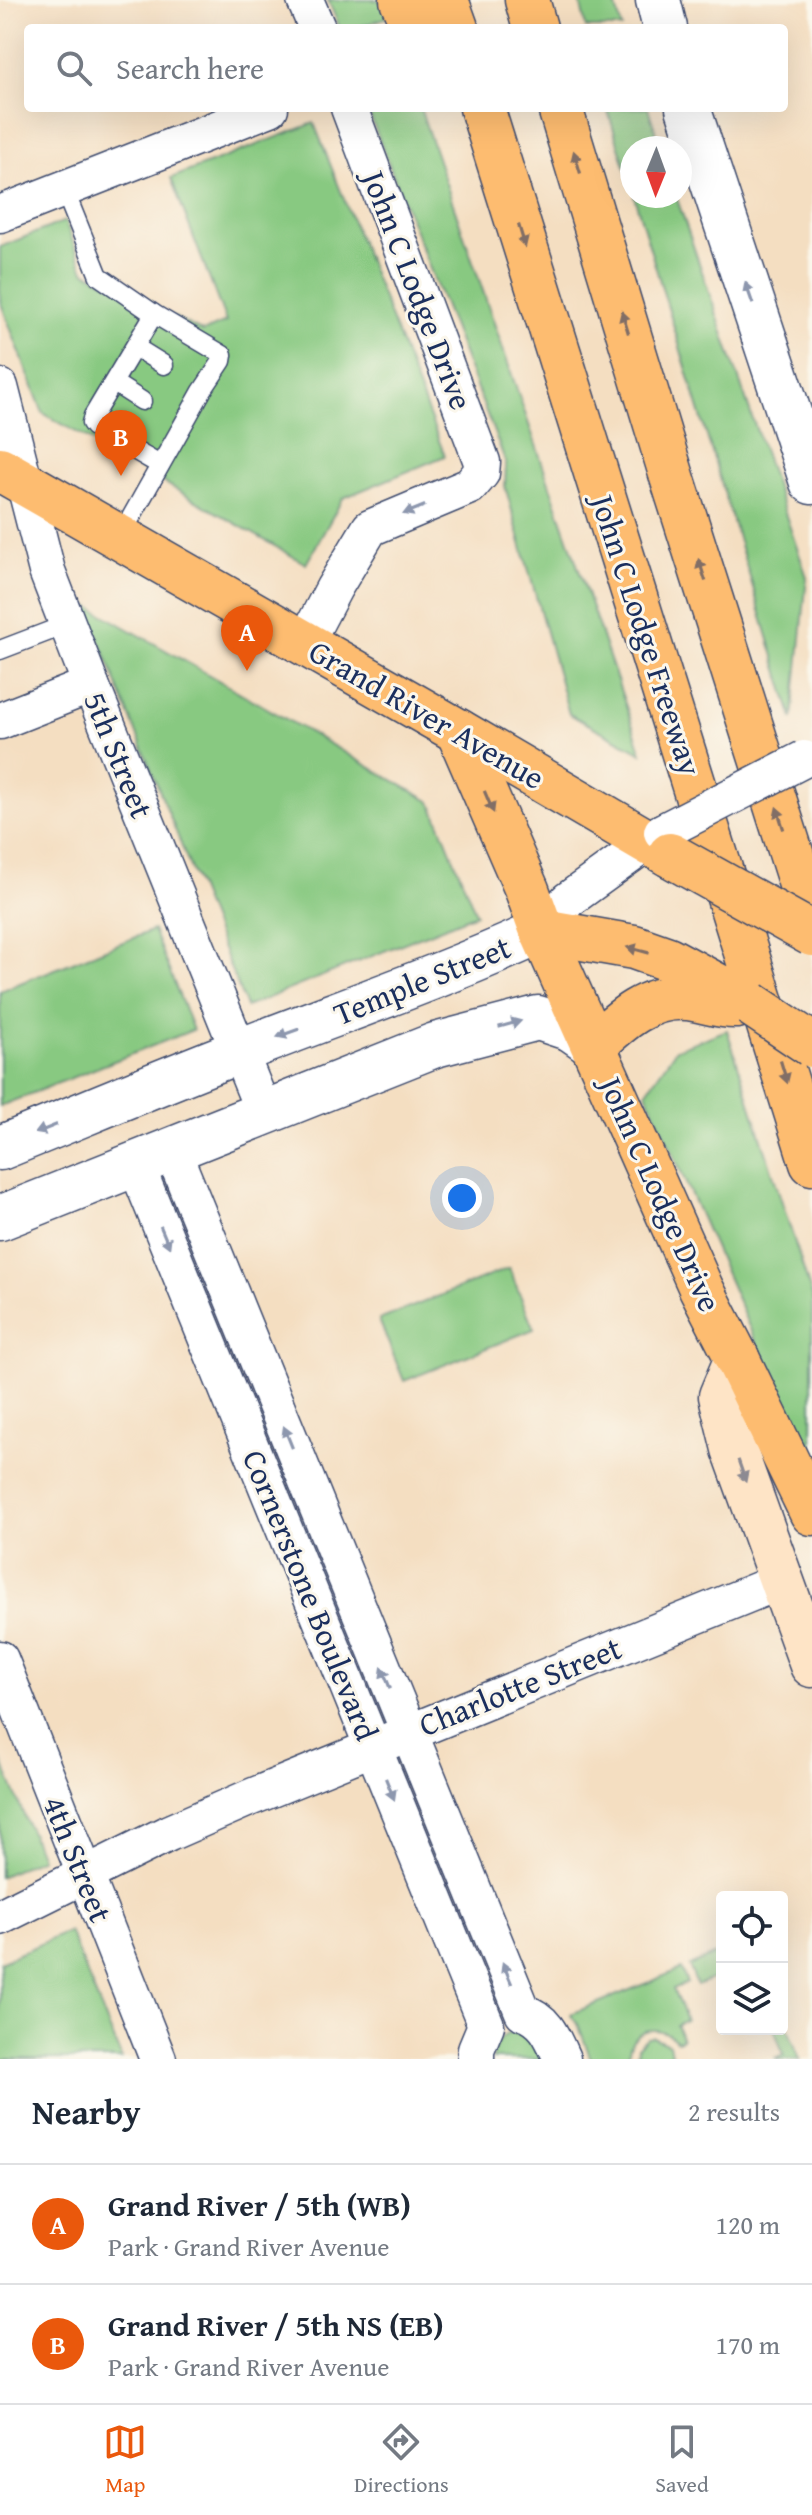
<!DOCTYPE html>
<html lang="en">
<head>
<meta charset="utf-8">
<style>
  body { margin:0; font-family:"Gentium Book Plus",serif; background:#f2f2f3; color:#1f2937 }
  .controls { position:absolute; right:24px; bottom:24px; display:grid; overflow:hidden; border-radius:8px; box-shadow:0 8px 32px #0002 }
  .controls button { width:72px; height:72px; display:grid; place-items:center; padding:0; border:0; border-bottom:2px solid #e0e1e3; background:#fff; color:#1f2937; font:40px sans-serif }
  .compass { position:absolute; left:620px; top:136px; width:72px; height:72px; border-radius:50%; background:#fff; box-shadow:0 8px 32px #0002; rotate:181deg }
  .you { position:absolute; left:462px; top:1198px; width:28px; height:28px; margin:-20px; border:6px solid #fff; border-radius:50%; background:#1a73e8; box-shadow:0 0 0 12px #1a73e833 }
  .badge { display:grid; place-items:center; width:52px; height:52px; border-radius:50%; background:#ea580c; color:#fff; font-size:26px; font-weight:700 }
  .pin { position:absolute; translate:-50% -66px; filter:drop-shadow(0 2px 4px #0008) }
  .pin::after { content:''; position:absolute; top:42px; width:28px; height:24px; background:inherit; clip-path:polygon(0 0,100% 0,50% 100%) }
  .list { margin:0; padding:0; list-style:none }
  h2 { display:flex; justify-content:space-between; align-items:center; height:104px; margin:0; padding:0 32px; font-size:34px }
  h2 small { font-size:26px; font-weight:400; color:#747a83 }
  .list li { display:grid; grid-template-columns:52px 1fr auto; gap:24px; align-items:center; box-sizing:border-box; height:120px; padding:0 32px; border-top:2px solid #e0e1e3 }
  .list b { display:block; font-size:30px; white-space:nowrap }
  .list p { margin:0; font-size:26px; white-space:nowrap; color:#747a83 }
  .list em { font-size:26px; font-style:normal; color:#747a83 }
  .icon { flex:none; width:44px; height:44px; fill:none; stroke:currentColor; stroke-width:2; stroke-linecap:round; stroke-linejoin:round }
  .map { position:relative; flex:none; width:812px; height:2059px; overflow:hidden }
  .search { position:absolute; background:#fff; box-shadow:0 8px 32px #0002; left:24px; right:24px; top:24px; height:88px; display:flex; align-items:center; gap:20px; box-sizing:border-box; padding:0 28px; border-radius:8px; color:#747a83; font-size:30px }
  .sheet { height:344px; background:#fff }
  nav { display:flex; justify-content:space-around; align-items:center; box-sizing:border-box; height:112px; border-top:2px solid #e0e1e3; background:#fff; font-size:22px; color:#747a83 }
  nav a { display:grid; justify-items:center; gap:4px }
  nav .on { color:#ea580c }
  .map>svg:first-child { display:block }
  .green { fill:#88c981; stroke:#527c70; stroke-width:2 }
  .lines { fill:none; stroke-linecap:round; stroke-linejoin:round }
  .service-casing { stroke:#3c496d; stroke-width:21 }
  .minor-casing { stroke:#3c496d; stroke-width:39 }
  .tertiary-casing { stroke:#3c496d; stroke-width:47 }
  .secondary-casing { stroke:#3c496d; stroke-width:47 }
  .primary-casing { stroke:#3c496d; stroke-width:47 }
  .motorway-casing { stroke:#3c496d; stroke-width:47 }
  .service { stroke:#fff; stroke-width:18 }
  .minor { stroke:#fff; stroke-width:36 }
  .tertiary { stroke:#fff; stroke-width:44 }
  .secondary { stroke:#fee4c6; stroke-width:44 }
  .primary { stroke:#fdbc70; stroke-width:44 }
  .motorway { stroke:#fdbc70; stroke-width:44 }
  .minor-bridge-casing { stroke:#3c496d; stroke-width:39; stroke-linecap:butt }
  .primary-bridge-casing { stroke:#3c496d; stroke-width:47; stroke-linecap:butt }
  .minor-bridge { stroke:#fff; stroke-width:36 }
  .primary-bridge { stroke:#fdbc70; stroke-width:44 }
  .oneway { fill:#816e66 }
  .oneway2 { fill:#8d97ae }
  .oneway3 { fill:#8c8a92 }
  .labels { text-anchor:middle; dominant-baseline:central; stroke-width:6; stroke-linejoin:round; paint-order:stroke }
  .street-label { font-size:32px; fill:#1b2f5e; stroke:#fbf7ec }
</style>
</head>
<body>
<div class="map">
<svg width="812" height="2059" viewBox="0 0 812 2059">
  <rect width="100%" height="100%" fill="#fbf7ec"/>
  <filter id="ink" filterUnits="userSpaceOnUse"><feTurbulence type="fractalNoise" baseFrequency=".0125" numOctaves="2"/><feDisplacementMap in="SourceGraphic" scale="16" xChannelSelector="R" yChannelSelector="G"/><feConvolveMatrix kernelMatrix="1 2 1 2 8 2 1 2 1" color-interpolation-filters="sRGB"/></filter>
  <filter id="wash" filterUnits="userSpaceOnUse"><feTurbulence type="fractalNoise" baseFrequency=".006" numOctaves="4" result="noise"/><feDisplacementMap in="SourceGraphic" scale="32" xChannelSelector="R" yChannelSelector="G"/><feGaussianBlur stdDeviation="1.8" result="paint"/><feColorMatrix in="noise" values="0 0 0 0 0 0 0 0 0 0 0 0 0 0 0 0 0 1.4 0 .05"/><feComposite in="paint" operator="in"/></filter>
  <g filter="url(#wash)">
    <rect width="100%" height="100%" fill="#f4dec1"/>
    <g class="green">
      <polygon points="328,0 384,0 391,16 356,28 340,28"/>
      <polygon points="580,0 614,0 622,28 586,28"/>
      <polygon points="367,108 420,108 642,753 569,714 505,486 506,463"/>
      <polygon points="607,108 648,108 661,148 632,148 632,188"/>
      <polygon points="314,123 445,456 343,498 306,564 43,413 0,301 0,247 65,221 84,271 203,332 226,322 171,178"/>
      <polygon points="634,196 676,196 807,577 793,719"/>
      <polygon points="85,604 431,802 476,914 246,1007"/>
      <polygon points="153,930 193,1030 0,1106 0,991"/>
      <polygon points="727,1030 812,1296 812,1470 646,1092 676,1049"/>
      <polygon points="509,1268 534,1329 404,1381 379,1320"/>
      <polygon points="0,1756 41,1858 0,1877"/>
      <polygon points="69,1931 122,2059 0,2059 0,1962"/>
      <polygon points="722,1952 722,1975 697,1985 689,1966"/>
      <path d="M681,1969L687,1983L673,1989L686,2020L676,2025L682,2039L677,2041C658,2021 626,2029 629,2059H591L578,2024L571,2014Z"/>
      <polygon points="782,2014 800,2059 775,2059 784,2055 774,2029 782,2029"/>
      <path d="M520,2030L528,2031L547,2059H493C493,2042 504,2033 520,2030Z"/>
      <polygon points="653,2037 669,2044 672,2059 637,2059 638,2046 647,2038"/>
    </g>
  </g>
  <g filter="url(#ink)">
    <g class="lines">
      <g class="service-casing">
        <g id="service">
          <polyline points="64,189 99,276 154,314 223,355 222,361 202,391 120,537"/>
          <polyline points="154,314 93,416 91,423 94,427 160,465"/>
          <polyline points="135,347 164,365"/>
          <polyline points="114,383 142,401"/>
          <polyline points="0,650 68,624"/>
        </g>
      </g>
      <g class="minor-casing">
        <g id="minor">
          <polyline points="305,0 317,28"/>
          <polyline points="0,214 270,108"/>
          <polyline points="0,387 47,571 91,685 264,1113"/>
          <polyline points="305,643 334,588 370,528 470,486 481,473 482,462 349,108"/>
          <polyline points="0,721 91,685"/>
          <polyline points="542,931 568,900 662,832"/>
          <path d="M173,1152L523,2012C546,2019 553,2039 562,2059"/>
          <polyline points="136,1165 486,2025 476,2049 476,2059"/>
          <polyline points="0,1659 158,2059"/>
          <polyline points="0,1917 169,1833 249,1798 781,1581"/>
        </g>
      </g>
      <g class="tertiary-casing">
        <g id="tertiary">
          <polyline points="658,0 665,28"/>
          <polyline points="688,108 812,482"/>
          <path d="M0,1148C79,1116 157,1083 237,1052C339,1012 442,977 542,931"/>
          <polyline points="0,1218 435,1045 538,1018 571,1029 594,1045"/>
        </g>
      </g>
      <g class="secondary-casing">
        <polyline id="secondary" points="737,1358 721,1396 734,1449 812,1665"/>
      </g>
      <g class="primary-casing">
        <g id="primary">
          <polyline points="0,469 458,731 670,855"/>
          <polyline points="458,731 527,890 542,931 701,1288 737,1358"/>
          <polyline points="542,931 634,947 668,959 751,1004"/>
          <path d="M594,1045C621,1020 648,995 687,998C705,1000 719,1007 737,1006"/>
        </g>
      </g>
      <g class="motorway-casing">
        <g id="motorway">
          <polyline points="402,0 414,28"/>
          <polyline points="446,0 456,28"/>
          <polyline points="527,0 535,28"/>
          <polyline points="482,108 812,1163"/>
          <polyline points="560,108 672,477 812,919"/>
          <polyline points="737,1358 812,1513"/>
        </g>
      </g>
      <use href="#service" class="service"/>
      <use href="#minor" class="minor"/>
      <use href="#tertiary" class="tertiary"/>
      <use href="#secondary" class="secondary"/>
      <use href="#primary" class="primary"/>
      <use href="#motorway" class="motorway"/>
      <g class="minor-bridge-casing">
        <polyline id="minor-bridge" points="662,832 804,759"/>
      </g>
      <g class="primary-bridge-casing">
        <g id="primary-bridge">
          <polyline points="670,855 812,934"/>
          <polyline points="751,1004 812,1045"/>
        </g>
      </g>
      <use href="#minor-bridge" class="minor-bridge"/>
      <use href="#primary-bridge" class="primary-bridge"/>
    </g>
    <defs><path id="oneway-solid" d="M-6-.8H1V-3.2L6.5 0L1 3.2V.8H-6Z" transform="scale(2)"/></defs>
    <g class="oneway">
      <use href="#oneway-solid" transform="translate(577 162) rotate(-107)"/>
      <use href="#oneway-solid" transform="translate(522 236) rotate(73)"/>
      <use href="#oneway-solid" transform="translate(625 322) rotate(-107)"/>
      <use href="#oneway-solid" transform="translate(702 570) rotate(-108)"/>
      <use href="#oneway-solid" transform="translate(489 802) rotate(67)"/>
      <use href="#oneway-solid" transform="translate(780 818) rotate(-108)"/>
      <use href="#oneway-solid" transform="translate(638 950) rotate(-165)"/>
      <use href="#oneway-solid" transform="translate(784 1072) rotate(73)"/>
    </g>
    <g class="oneway2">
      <use href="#oneway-solid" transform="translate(749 293) rotate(-109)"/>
      <use href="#oneway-solid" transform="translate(414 510) rotate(158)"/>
      <use href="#oneway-solid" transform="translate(510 1024) rotate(-16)"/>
      <use href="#oneway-solid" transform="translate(288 1033) rotate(160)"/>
      <use href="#oneway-solid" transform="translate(46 1129) rotate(158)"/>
      <use href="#oneway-solid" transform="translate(165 1237) rotate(67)"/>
      <use href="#oneway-solid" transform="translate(288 1437) rotate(-112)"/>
      <use href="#oneway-solid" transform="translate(386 1678) rotate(-112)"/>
      <use href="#oneway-solid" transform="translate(390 1789) rotate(68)"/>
      <use href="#oneway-solid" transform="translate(507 1973) rotate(-113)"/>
    </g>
    <use class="oneway3" href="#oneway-solid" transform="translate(742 1471) rotate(71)"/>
  </g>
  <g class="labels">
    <g class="street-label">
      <text transform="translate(418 290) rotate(69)">John C Lodge Drive</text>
      <text transform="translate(647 635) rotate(72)">John C Lodge Freeway</text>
      <text transform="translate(427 714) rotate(30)">Grand River Avenue</text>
      <text transform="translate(119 755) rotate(68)">5th Street</text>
      <text transform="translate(422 980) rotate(-22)">Temple Street</text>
      <text transform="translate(661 1194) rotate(66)">John C Lodge Drive</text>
      <text transform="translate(311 1595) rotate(68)">Cornerstone Boulevard</text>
      <text transform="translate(520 1686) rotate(-22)">Charlotte Street</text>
      <text transform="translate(78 1859) rotate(68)">4th Street</text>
    </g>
  </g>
</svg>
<div class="controls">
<button><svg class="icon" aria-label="locate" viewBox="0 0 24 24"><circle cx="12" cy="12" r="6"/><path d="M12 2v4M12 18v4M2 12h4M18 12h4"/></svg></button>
<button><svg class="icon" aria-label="layers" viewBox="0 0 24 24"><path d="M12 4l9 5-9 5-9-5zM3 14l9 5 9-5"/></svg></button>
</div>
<svg class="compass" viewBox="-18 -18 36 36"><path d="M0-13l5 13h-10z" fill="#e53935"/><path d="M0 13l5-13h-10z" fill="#747a83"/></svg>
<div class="you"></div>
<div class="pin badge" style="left:247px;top:671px">A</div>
<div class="pin badge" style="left:121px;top:476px">B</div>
<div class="search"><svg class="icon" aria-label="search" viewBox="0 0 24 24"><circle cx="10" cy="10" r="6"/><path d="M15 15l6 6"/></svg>Search here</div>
</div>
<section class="sheet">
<h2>Nearby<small>2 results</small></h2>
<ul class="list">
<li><span class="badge">A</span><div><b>Grand River / 5th (WB)</b><p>Park · Grand River Avenue</p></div><em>120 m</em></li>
<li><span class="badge">B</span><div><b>Grand River / 5th NS (EB)</b><p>Park · Grand River Avenue</p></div><em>170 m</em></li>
</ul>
</section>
<nav>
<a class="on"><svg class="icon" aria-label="map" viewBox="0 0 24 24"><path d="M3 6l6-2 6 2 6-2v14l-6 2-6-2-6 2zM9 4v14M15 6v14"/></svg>Map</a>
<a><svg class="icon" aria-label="directions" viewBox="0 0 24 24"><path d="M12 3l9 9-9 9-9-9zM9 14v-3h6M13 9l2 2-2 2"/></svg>Directions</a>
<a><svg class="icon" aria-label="saved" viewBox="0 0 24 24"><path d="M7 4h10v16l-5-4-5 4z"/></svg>Saved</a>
</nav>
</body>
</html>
